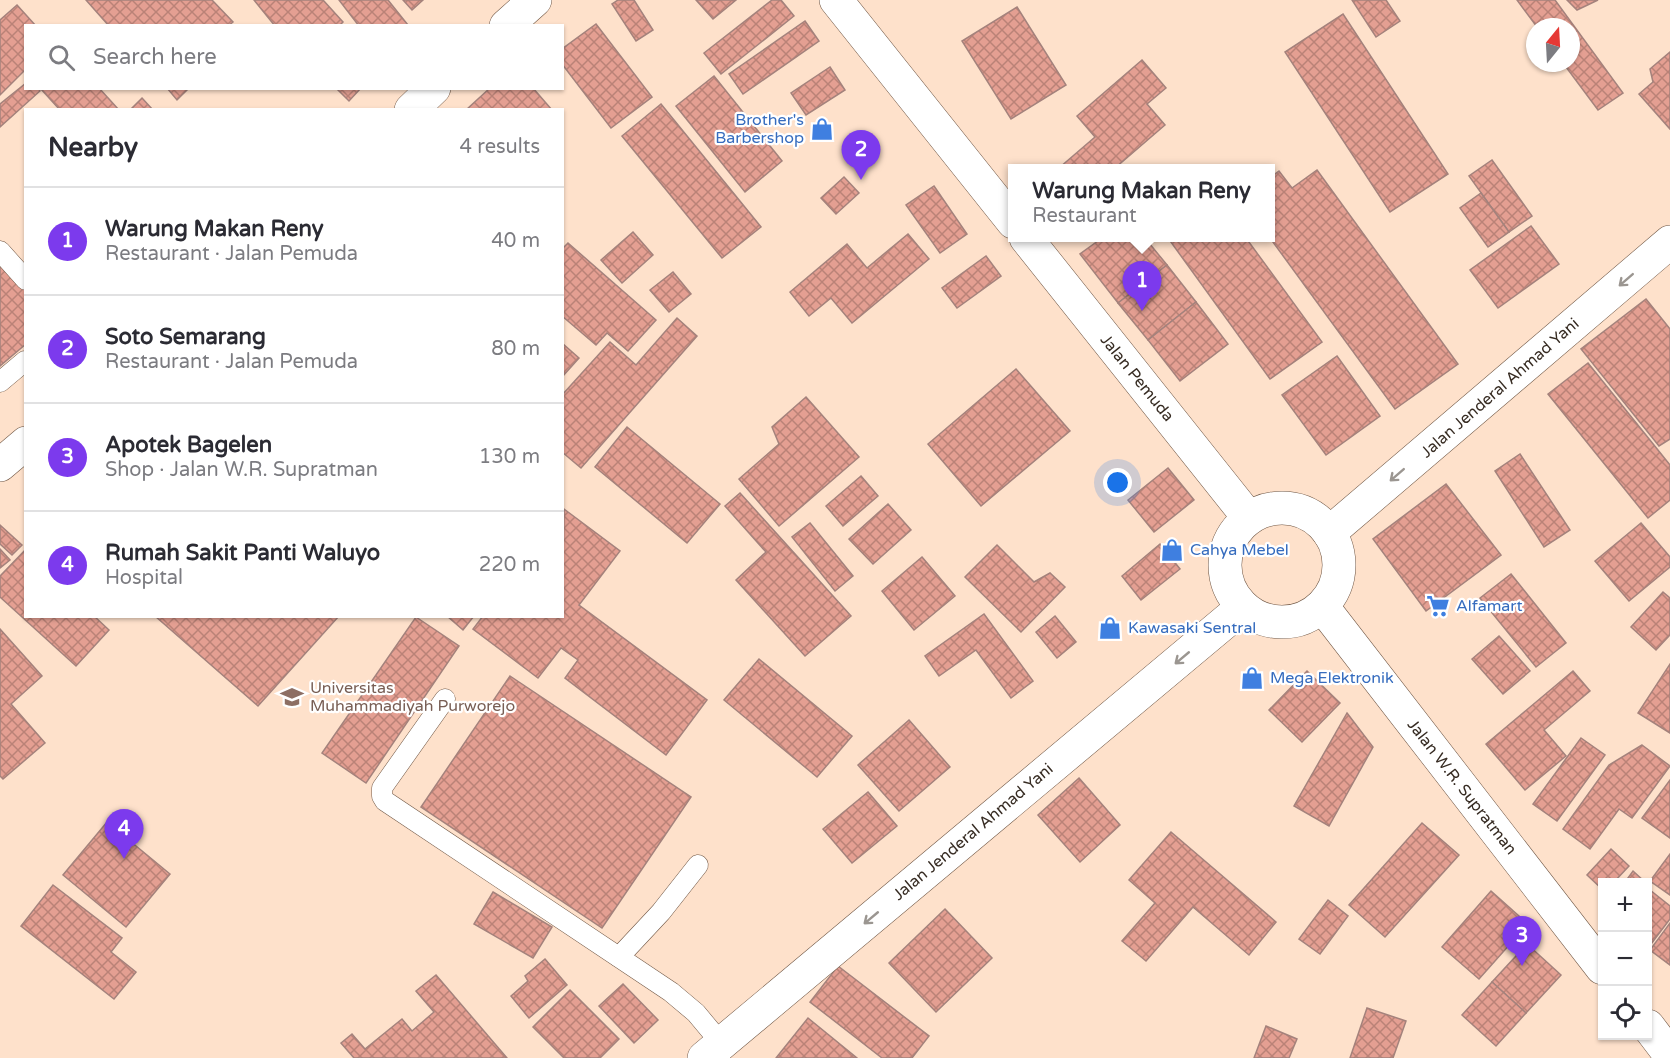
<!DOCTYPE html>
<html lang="en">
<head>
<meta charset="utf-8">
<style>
  body { margin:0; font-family:"Varela Round",sans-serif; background:#f7f7f7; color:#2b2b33 }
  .controls { position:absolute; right:18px; bottom:18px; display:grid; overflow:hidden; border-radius:0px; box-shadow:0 2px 4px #0004 }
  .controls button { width:54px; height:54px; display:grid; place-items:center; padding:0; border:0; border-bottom:2px solid #e1e1e2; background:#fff; color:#2b2b33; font:30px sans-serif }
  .compass { position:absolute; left:1526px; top:18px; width:54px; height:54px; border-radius:50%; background:#fff; box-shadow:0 2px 4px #0004; rotate:18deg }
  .you { position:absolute; left:1118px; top:483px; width:21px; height:21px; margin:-15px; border:4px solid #fff; border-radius:50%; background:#1a73e8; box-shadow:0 0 0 9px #1a73e833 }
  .badge { display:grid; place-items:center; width:39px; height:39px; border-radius:50%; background:#7c3aed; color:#fff; font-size:20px; font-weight:700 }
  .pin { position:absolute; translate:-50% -50px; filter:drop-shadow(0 2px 3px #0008) }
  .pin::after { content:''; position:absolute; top:32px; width:21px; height:18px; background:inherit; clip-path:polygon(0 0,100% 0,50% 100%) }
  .popup { position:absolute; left:1008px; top:164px; width:267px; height:78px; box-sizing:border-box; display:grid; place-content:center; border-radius:0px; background:#fff; filter:drop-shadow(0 2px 4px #0005); font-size:20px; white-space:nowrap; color:#7c7c81 }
  .popup b { font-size:22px; color:#2b2b33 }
  .popup::after { content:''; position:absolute; left:50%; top:100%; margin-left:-12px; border:12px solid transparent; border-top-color:#fff }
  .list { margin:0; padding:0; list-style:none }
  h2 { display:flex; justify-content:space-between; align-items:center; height:78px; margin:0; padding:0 24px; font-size:26px }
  h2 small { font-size:20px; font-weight:400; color:#7c7c81 }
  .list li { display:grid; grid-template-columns:39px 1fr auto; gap:18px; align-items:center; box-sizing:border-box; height:108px; padding:0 24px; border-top:2px solid #e1e1e2 }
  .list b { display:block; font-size:22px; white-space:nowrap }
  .list p { margin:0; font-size:20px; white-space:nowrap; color:#7c7c81 }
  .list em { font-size:20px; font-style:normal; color:#7c7c81 }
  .icon { flex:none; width:33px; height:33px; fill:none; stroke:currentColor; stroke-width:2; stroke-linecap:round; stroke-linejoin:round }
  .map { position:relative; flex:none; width:1670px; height:1058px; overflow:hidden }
  .search { position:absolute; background:#fff; box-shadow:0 2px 4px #0004; left:24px; top:24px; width:540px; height:66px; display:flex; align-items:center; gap:15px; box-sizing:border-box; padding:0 21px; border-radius:0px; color:#7c7c81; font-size:22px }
  .panel { position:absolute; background:#fff; box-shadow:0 2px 4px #0004; left:24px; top:108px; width:540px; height:510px; border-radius:0px }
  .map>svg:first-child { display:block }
  .building { fill:url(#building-cross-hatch); stroke:#a4827c; stroke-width:1.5 }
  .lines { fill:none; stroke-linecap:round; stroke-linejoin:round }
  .lane-casing { stroke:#705745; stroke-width:21 }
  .secondary-casing { stroke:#705745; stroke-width:34 }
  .primary-casing { stroke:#705745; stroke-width:34 }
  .lane { stroke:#fff; stroke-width:20 }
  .secondary { stroke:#fff; stroke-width:33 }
  .primary { stroke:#fff; stroke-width:33 }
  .oneway { stroke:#9b9691 }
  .labels { text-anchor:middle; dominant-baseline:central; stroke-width:4.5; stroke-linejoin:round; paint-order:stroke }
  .shop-label { font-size:16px; fill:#366cbe; stroke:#fff; text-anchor:start }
  .street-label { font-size:16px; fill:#372c23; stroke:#fff }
  .education-label { font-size:16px; fill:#785e54; stroke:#fff; text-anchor:start }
</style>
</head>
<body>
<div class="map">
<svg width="1670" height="1058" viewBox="0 0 1670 1058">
  <defs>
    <pattern id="building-cross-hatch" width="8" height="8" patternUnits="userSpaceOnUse" patternTransform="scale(1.5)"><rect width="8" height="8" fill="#e49f92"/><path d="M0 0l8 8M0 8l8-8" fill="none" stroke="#ba8277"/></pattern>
  </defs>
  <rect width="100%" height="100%" fill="#fee1cb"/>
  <g class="building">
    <polygon points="86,0 212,0 233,22 228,26 109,26"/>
    <polygon points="254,0 323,0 343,22 339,26 275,26"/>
    <polygon points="339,0 388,0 408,25 359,26"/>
    <polygon points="403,0 423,0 412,10"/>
    <polygon points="618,0 634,0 653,30 636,41 612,4"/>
    <polygon points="696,0 736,0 713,19"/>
    <polygon points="772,0 781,0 794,16 721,74 704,53"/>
    <polygon points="1352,0 1386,0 1400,21 1376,37"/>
    <polygon points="1517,0 1555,0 1623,93 1598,110 1563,63 1571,63 1571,27 1537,27"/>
    <polygon points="1567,0 1598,0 1577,10"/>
    <polygon points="17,5 36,26 26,26 26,69 0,95 0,20"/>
    <polygon points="1017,7 1066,85 1011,119 962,41"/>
    <polygon points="1343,14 1448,174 1390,212 1285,52"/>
    <polygon points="805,21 819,41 743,94 729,74"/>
    <polygon points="596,24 652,97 611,128 562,64 562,49"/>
    <polygon points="1670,52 1670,129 1639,94 1653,82 1650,69"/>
    <polygon points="1142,60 1166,88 1147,104 1165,125 1115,168 1059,168 1095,137 1077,116"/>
    <polygon points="830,67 845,90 806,115 791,93"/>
    <polygon points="714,76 782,161 745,192 676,106"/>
    <polygon points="26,83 26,88 38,88 40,91 0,127 0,104"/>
    <polygon points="40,88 99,88 119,110 60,110"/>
    <polygon points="167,88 189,88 177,100"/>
    <polygon points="336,88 361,88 349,101"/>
    <polygon points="490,88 533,88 552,110 466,110"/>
    <polygon points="142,98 153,110 130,110"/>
    <polygon points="661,104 761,227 722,258 622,136"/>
    <polygon points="1492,160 1532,216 1509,232 1469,176"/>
    <polygon points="1317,170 1458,364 1395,409 1270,238 1271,177 1279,171 1292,188"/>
    <polygon points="844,177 859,193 836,214 821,198"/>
    <polygon points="934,186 967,234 940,253 906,205"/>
    <polygon points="1481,193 1509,232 1488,247 1460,208"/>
    <polygon points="1531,226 1559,264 1498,308 1470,270"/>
    <polygon points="633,232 653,255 622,283 601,260"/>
    <polygon points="908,234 929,259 852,323 831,298 809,316 790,292 847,244 867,268"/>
    <polygon points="1102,238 1145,238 1167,265 1118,303 1080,254"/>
    <polygon points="1168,238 1246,238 1322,342 1270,379"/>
    <polygon points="568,243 656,320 628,351 607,333 596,345 562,316 562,249"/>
    <polygon points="986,256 1001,276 957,308 942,288"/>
    <polygon points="0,257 26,287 26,344 0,366"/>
    <polygon points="1167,265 1196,302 1148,340 1118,303"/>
    <polygon points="673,272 691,294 669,312 650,290"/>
    <polygon points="1646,299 1670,329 1670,439 1659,446 1581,349"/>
    <polygon points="1196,302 1228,344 1180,381 1148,340"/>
    <polygon points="677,318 697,336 581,468 562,452 562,395 610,342 636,365"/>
    <polygon points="562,343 579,358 562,377"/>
    <polygon points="1337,356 1380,416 1326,455 1282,395"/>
    <polygon points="1588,363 1670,465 1670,500 1648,518 1548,394"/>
    <polygon points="1016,369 1070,431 981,506 928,444"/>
    <polygon points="806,397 859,457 779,526 739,479 779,444 772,427"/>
    <polygon points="627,427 720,504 687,543 595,467"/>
    <polygon points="1520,454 1570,530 1544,547 1495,471"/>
    <polygon points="1168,468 1194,500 1154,532 1128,500"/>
    <polygon points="861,476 878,496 843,526 826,506"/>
    <polygon points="1446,484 1501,555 1426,611 1373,539"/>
    <polygon points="740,493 851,616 805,656 736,580 766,552 725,506"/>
    <polygon points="888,504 911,530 873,564 849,539"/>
    <polygon points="564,509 620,551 579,605 707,700 666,755 565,678 578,660 561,648 538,678 473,629 483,616 562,616"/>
    <polygon points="810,523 853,576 835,591 792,537"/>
    <polygon points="1641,523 1670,557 1670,567 1629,601 1595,561"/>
    <polygon points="0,525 22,545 12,555 0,544"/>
    <polygon points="1160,544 1180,569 1141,600 1122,576"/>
    <polygon points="997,545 1034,582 1050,573 1065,587 1021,632 965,577"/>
    <polygon points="0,549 10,560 0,568"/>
    <polygon points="26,549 26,616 94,616 109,630 76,666 0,597 0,576"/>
    <polygon points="922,557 955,596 914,630 882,591"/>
    <polygon points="1511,574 1566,643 1536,667 1480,598"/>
    <polygon points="1663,592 1670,598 1670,635 1656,650 1631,627"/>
    <polygon points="984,614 1033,681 1011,698 976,650 939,676 925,656"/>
    <polygon points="155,616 339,616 258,706"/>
    <polygon points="447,616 474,616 463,630"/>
    <polygon points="1055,616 1076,642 1057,658 1036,632"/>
    <polygon points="416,617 459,646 366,783 322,753"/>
    <polygon points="0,629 42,676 11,704 45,743 3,779 0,776"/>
    <polygon points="1499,636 1530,671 1503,694 1472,659"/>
    <polygon points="759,659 852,736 817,777 724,700"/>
    <polygon points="1670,664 1670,733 1638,713"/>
    <polygon points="1307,671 1340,703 1302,742 1269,710"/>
    <polygon points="1573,671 1590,691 1544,730 1566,756 1525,790 1486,744"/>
    <polygon points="510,676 691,797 602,928 421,807"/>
    <polygon points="1347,713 1373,747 1329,826 1294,806"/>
    <polygon points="909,720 950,767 899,811 858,765"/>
    <polygon points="1581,738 1605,755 1557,821 1533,804"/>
    <polygon points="1642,745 1670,766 1632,818 1619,809 1590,849 1563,829 1609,765"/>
    <polygon points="1079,778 1120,825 1080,862 1038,815"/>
    <polygon points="1670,780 1670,838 1642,818"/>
    <polygon points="868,792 897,826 852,863 823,829"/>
    <polygon points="107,822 170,874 126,927 63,875"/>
    <polygon points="1422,823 1459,855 1385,937 1349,905"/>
    <polygon points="1171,832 1276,922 1249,955 1193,907 1146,961 1122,941 1155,903 1129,880"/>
    <polygon points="1611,849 1629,866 1614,882 1602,882 1602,889 1587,875"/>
    <polygon points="1670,854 1670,895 1650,881"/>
    <polygon points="1633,871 1645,882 1625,882"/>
    <polygon points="53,885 122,938 111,952 136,972 114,999 21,926"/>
    <polygon points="1650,890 1670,906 1670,919 1648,948 1648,894"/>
    <polygon points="1491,891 1528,924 1479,979 1442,947"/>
    <polygon points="493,892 552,927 533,958 474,924"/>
    <polygon points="1328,900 1348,916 1320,954 1299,939"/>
    <polygon points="945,909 992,958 936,1012 889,963"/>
    <polygon points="1670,923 1670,965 1650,950"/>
    <polygon points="1527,944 1561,975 1526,1013 1492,982"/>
    <polygon points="545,959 567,985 529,1018 511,996 528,981 525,976"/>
    <polygon points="838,966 929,1036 912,1058 882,1058 810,1002"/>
    <polygon points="436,975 507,1058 354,1058 341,1043 352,1034 365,1049 402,1019 412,1031 434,1012 416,991"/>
    <polygon points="1492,982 1526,1013 1496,1046 1462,1015"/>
    <polygon points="623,984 658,1020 634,1043 599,1006"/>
    <polygon points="570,990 619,1039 600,1058 564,1058 533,1027"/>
    <polygon points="1367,1008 1406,1021 1393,1058 1350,1058"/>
    <polygon points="808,1018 857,1058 776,1058"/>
    <polygon points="1266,1026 1297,1039 1289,1058 1254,1058"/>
  </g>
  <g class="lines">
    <g class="lane-casing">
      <g id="lane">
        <polyline points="0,251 26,280"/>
        <polyline points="0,382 25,361"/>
        <polyline points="445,699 382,788 382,796 385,801 671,992 696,1013 721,1043"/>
        <polyline points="619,957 661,912 698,865"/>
      </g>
    </g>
    <g class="secondary-casing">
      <g id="secondary">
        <polyline points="836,0 1013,222"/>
        <polyline points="506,26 535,0"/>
        <polyline points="411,110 434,88"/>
        <polyline points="1026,238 1249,518"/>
        <polyline points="0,465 26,443"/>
        <polyline points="704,1058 1243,607"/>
      </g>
    </g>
    <g class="primary-casing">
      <g id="primary">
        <circle cx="1282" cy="565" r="57"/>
        <polyline points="1329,533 1670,242"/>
        <polyline points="1322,606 1602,968"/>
        <polyline points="1648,1026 1670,1055"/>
      </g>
    </g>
    <use href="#lane" class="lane"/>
    <use href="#secondary" class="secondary"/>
    <use href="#primary" class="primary"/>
  </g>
  <defs><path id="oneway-shaft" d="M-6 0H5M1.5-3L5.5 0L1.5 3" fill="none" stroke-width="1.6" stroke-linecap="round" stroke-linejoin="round" transform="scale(1.5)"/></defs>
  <g class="oneway">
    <use href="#oneway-shaft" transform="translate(1626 280) rotate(139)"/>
    <use href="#oneway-shaft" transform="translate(1397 475) rotate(139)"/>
    <use href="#oneway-shaft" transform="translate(1182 658) rotate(140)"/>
    <use href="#oneway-shaft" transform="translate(871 918) rotate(140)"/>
  </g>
  <defs>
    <g id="shop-bare" transform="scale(1.8)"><path d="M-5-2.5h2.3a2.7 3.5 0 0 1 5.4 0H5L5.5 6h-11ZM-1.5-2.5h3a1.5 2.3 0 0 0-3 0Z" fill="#3f7fe0" stroke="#fff" stroke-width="2.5" paint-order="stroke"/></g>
    <g id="supermarket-bare" transform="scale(1.8)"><path d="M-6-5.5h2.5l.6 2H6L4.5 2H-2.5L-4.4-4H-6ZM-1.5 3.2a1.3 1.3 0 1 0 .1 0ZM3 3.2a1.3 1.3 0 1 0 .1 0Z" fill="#3f7fe0" stroke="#fff" stroke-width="2.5" paint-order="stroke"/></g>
    <g id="university-bare" transform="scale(1.8)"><path d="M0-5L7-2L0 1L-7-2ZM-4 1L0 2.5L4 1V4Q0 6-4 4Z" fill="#8d6e63" stroke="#fff" stroke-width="2.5" paint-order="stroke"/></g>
  </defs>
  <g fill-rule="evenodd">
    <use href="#shop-bare" x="822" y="129"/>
    <use href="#shop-bare" x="1172" y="550"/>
    <use href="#supermarket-bare" x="1438" y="606"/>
    <use href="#shop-bare" x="1110" y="628"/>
    <use href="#shop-bare" x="1252" y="678"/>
    <use href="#university-bare" x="292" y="697"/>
  </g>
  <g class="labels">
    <g class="shop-label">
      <text x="804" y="120" text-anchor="end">Brother's<tspan x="804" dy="18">Barbershop</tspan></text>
      <text x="1190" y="550">Cahya Mebel</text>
      <text x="1456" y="606">Alfamart</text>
      <text x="1128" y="628">Kawasaki Sentral</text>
      <text x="1270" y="678">Mega Elektronik</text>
    </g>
    <g class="street-label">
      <text transform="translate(1137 378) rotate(51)">Jalan Pemuda</text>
      <text transform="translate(1500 388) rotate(-41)">Jalan Jenderal Ahmad Yani</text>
      <text transform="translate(1462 787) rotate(52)">Jalan W.R. Supratman</text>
      <text transform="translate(973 832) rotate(-40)">Jalan Jenderal Ahmad Yani</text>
    </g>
    <g class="education-label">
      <text x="310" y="688">Universitas<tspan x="310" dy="18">Muhammadiyah Purworejo</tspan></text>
    </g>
  </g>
</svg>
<div class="controls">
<button>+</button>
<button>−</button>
<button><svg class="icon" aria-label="locate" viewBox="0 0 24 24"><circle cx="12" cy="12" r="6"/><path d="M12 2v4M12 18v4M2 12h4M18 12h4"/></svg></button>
</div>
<svg class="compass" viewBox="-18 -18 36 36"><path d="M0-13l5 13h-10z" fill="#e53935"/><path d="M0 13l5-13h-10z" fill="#7c7c81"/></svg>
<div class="you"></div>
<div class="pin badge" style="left:1142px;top:311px">1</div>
<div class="popup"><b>Warung Makan Reny</b>Restaurant</div>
<div class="pin badge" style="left:861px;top:180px">2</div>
<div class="pin badge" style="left:1522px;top:966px">3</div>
<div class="pin badge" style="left:124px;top:859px">4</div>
<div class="search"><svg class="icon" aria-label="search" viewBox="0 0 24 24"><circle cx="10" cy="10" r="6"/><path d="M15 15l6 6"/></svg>Search here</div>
<section class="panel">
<h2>Nearby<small>4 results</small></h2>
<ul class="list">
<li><span class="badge">1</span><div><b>Warung Makan Reny</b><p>Restaurant · Jalan Pemuda</p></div><em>40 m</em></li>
<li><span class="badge">2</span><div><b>Soto Semarang</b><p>Restaurant · Jalan Pemuda</p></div><em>80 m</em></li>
<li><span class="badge">3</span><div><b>Apotek Bagelen</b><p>Shop · Jalan W.R. Supratman</p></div><em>130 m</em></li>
<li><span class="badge">4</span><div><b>Rumah Sakit Panti Waluyo</b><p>Hospital</p></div><em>220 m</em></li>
</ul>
</section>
</div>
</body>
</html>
